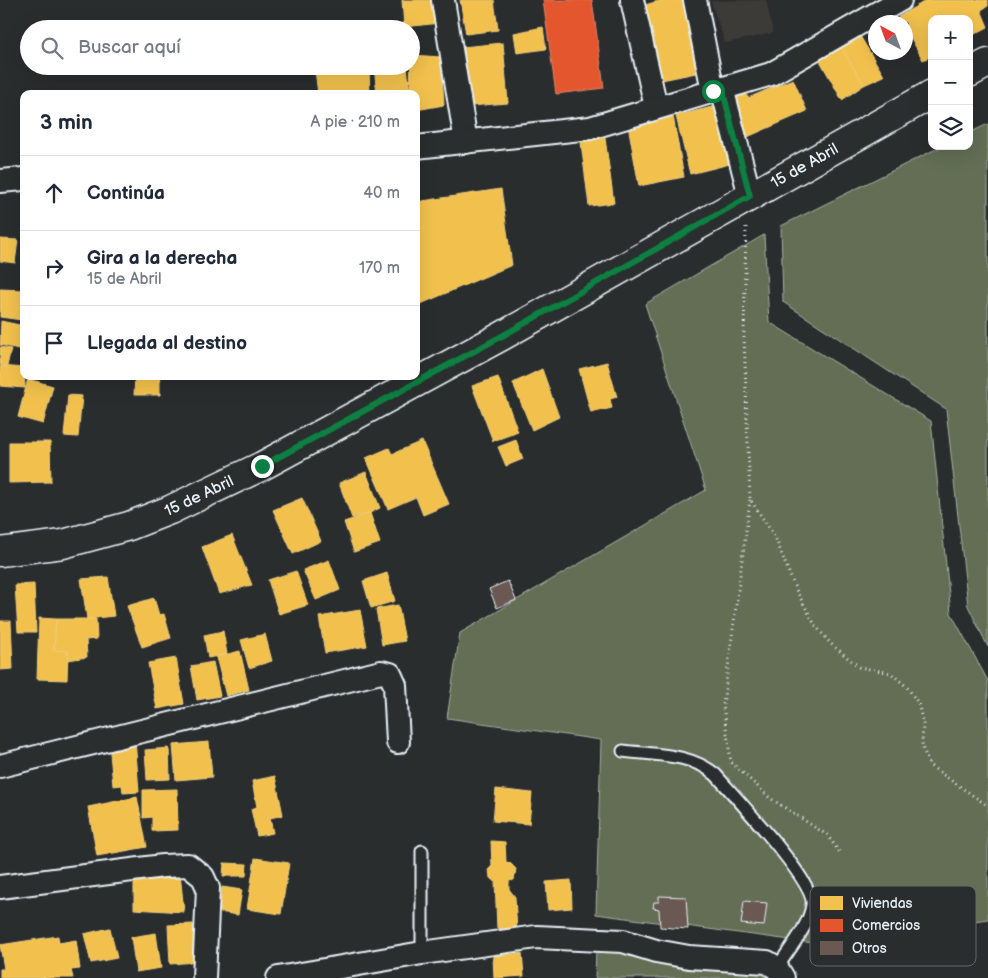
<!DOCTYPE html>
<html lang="es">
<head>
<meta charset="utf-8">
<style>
  body { margin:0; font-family:"Balsamiq Sans",sans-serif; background:#f6f6f7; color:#1f2937 }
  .controls { position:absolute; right:15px; top:15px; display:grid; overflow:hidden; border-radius:10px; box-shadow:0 5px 20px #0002 }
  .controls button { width:45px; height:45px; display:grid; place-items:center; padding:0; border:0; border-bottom:1px solid #e0e1e3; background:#fff; color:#1f2937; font:25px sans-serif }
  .compass { position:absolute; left:868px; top:15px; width:45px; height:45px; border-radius:50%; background:#fff; box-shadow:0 5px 20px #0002; rotate:319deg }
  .stop { position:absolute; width:15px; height:15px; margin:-11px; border:4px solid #0b8043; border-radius:50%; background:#fff }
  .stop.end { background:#0b8043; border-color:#fff; box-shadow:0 1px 5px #0008 }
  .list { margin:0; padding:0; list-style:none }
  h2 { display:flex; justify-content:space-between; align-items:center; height:65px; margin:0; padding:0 20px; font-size:21px }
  h2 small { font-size:16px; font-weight:400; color:#747a83 }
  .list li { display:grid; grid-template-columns:32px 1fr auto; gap:15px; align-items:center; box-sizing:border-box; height:75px; padding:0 20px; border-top:1px solid #e0e1e3 }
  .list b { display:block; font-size:19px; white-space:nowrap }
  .list p { margin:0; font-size:16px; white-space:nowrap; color:#747a83 }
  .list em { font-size:16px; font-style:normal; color:#747a83 }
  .icon { flex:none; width:28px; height:28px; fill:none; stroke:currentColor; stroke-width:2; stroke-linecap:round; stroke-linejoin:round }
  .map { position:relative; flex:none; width:988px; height:978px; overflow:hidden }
  .search { position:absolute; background:#fff; box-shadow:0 5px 20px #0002; left:20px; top:20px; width:400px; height:55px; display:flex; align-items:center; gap:12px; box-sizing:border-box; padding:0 18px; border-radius:28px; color:#747a83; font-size:19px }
  .panel { position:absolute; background:#fff; box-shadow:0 5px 20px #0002; left:20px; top:90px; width:400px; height:290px; border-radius:10px }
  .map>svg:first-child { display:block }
  .built { fill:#3d3a39 }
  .green { fill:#636e54; stroke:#a6b0a6 }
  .homes { fill:#f2c14e; stroke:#efcf81 }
  .shops { fill:#e4572e; stroke:#e5856b }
  .building { fill:#6a5853; stroke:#e8f1f8 }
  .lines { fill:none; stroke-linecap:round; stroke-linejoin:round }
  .service-casing { stroke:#e8f1f8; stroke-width:15 }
  .minor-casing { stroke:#e8f1f8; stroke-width:26 }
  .primary-casing { stroke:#e8f1f8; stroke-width:31 }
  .path { stroke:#e8f1f8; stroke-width:3; stroke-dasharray:1 4; stroke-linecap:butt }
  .service { stroke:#2a2d2e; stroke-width:11 }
  .minor { stroke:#2a2d2e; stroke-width:22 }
  .primary { stroke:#2a2d2e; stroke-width:28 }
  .route { stroke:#0b8043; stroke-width:6 }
  .labels { text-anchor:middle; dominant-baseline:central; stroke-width:5; stroke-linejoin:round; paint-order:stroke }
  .street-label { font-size:16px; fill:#e8f1f8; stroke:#2a2d2e }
  .key { fill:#2a2d2e; stroke:#63686b; stroke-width:1 }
  .key-label { font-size:14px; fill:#e8f1f8 }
</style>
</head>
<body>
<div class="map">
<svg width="988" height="978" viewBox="0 0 988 978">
  <rect width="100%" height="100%" fill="#2a2d2e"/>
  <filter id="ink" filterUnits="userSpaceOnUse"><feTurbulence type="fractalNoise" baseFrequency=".02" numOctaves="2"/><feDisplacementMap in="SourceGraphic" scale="10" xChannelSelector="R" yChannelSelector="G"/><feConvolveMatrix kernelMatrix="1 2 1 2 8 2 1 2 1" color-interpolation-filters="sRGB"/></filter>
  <g filter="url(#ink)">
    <polygon class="built" points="766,0 773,33 725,43 711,1"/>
    <g class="green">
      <polygon points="988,124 988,647 968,606 946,409 783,302 781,226 942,146 969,146 969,133"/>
      <polygon points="764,235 769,322 931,421 951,613 988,681 988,919 813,943 596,914 601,740 447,718 460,633 706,490 645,304"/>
      <polygon points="596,949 770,961 782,978 595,978"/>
    </g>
    <g class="homes">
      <polygon points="402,0 432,0 440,23 404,27"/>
      <polygon points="460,0 494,0 498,30 466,34"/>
      <polygon points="662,0 683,0 696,73 657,81 645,5"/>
      <polygon points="927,0 988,0 988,6 981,10 988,27 969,37 969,19 932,19 932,56 923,60 906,29 906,22 902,22 898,17"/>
      <polygon points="543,27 546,49 517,53 514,33"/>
      <polygon points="860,36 884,76 864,85 840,46"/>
      <polygon points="503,43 508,103 470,106 462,47"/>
      <polygon points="840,46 864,85 842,100 819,59"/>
      <polygon points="411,55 441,57 444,105 416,110 416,94 410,94"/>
      <polygon points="374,66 407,66 410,94 377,94"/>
      <polygon points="315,70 369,70 370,94 318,94"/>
      <polygon points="793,79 807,111 745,138 729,101 746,94 748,98"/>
      <polygon points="720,105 734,163 690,174 676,116"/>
      <polygon points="673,116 684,177 639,186 628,125"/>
      <polygon points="604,131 614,203 589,206 580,135"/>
      <polygon points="501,189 512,265 416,306 416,202"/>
      <polygon points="0,239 18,240 15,263 0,261"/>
      <polygon points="0,289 24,290 22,320 0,317"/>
      <polygon points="1,321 24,326 24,350 0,345"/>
      <polygon points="0,347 11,349 7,366 0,365"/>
      <polygon points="607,362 617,397 610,399 612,408 591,413 579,369"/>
      <polygon points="0,366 24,368 25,388 0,386"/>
      <polygon points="542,369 559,417 532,430 513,383"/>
      <polygon points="135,376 160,376 160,395 134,395"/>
      <polygon points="498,377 518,432 493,441 472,386"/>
      <polygon points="28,379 53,386 43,424 18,417"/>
      <polygon points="68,395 82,396 78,437 64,436"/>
      <polygon points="516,440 523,459 506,466 498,447"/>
      <polygon points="422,441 449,504 423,515 416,497 388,509 366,458 389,448 392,454"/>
      <polygon points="9,442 50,442 51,482 9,483"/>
      <polygon points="366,472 380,508 370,513 352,518 339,483"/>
      <polygon points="302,498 321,541 293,554 273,510"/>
      <polygon points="370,513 380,543 354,552 344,522"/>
      <polygon points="232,535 252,585 219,594 202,547"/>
      <polygon points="329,560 340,590 316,600 303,570"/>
      <polygon points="296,571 308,605 279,614 268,580"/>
      <polygon points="387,573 395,601 371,608 363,581"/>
      <polygon points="108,577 114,616 87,619 81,579"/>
      <polygon points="34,584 36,632 18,632 15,585"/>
      <polygon points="154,598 159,615 164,614 171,638 142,647 127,606"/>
      <polygon points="398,605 405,641 382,645 376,609"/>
      <polygon points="360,610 367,646 325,653 319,617"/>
      <polygon points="39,618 56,619 54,650 68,651 67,680 37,679"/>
      <polygon points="56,619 96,619 97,639 86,640 87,657 68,660 68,651 54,650"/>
      <polygon points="0,621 11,621 13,669 0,670"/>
      <polygon points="223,631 227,654 208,658 204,635"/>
      <polygon points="265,634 272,661 249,668 241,640"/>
      <polygon points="240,651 249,690 226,696 216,657"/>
      <polygon points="176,658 184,704 157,709 148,663"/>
      <polygon points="213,662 220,696 197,700 191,666"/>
      <polygon points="135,739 139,792 123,793 122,785 113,786 109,741"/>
      <polygon points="209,742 212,777 176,780 173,745"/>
      <polygon points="169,748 170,779 147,780 145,750"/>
      <polygon points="275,776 283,815 270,818 273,833 257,836 251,809 257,807 252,781"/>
      <polygon points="177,789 178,830 152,831 152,817 143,818 143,790"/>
      <polygon points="496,789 532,793 529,824 493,821"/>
      <polygon points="137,797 147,847 97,856 88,807"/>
      <polygon points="491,841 505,842 506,862 510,863 516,869 514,880 509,881 509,889 515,897 517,931 497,928 495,881 490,878 489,869 492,866"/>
      <polygon points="255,858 289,863 281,914 247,909"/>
      <polygon points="224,863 247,864 246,876 223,876"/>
      <polygon points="180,873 184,912 134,909 134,878"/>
      <polygon points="571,880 572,908 548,910 546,882"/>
      <polygon points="222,887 242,890 238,915 219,912"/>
      <polygon points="193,924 195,962 170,964 168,925"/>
      <polygon points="110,928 117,958 91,963 84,934"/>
      <polygon points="156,933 161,968 136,972 131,937"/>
      <polygon points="58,936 59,943 76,940 80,969 71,970 73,978 0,978 0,969 4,969 0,945"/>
      <polygon points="522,953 524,976 494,978 493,956"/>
    </g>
    <polygon class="shops" points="543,0 592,0 604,88 556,94"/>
    <g class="building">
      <polygon points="508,581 516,600 497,608 489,589"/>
      <polygon points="659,896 686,897 688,929 660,927 659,909 653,908 654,902 659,902"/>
      <polygon points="744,901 767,903 764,926 741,924"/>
    </g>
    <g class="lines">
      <g class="service-casing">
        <g id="service">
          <path d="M623,751C655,755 691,753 716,775C734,796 816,882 812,905C809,927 788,950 777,968"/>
          <polyline points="422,851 422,953"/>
        </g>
      </g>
      <g class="minor-casing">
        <g id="minor">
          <polyline points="443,0 466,142"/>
          <polyline points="632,0 656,107"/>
          <polyline points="695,0 713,91"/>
          <polyline points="722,88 750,196"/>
          <polyline points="416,147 590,128 771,74 900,0"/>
          <polyline points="0,181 24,179"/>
          <polyline points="0,766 381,672 390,674 395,685 398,742"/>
          <polyline points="0,887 163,866 188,865 203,877 208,888 204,978"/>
          <polyline points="278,978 422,953 536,937 623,941 656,951 689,957 767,962 777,968 783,978"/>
        </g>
      </g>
      <g class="primary-casing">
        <g id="primary">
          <polyline points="969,73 988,63"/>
          <path id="s1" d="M0,552L63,544L129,526L170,510L262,466L502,336L932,94"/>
        </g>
      </g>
      <g class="path">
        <polyline points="746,227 744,336 750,499 775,537 795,588 815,625 830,643 859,667 891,673 907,687 918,703 923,723 922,746 929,765 988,806"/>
        <polyline points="750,500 723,705 731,762 770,798 827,835 841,854"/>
      </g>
      <use href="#service" class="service"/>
      <use href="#minor" class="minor"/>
      <use href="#primary" class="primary"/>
    </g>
  </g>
  <g class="lines" filter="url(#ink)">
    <polyline class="route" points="262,466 502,336 750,196 722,88 713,91"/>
  </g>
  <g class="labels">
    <g class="street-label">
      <text stroke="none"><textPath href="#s1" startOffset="898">15 de Abril</textPath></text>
      <text stroke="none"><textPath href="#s1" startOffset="208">15 de Abril</textPath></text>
    </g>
  </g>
  <rect x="810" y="886" width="166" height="80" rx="8" class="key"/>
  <rect x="820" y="896" width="23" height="14" fill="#f2c14e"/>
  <rect x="820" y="919" width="23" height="13" fill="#e4572e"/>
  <rect x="820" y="941" width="23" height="14" fill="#6a5853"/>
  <g class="key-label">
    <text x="852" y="908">Viviendas</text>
    <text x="852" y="930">Comercios</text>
    <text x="852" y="953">Otros</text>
  </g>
</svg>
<div class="controls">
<button>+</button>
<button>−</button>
<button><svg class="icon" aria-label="layers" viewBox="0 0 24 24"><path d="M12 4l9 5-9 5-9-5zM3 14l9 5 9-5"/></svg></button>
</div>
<svg class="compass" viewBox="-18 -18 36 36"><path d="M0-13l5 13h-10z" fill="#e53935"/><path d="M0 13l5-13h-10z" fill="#747a83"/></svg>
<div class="stop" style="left:713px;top:91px"></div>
<div class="stop end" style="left:262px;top:466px"></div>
<div class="search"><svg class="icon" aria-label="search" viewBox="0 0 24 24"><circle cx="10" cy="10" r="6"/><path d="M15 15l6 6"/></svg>Buscar aquí</div>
<section class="panel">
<h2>3 min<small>A pie · 210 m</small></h2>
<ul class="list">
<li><svg class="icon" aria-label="ahead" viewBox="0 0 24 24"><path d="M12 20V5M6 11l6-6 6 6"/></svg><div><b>Continúa</b></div><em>40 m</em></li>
<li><svg class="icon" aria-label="right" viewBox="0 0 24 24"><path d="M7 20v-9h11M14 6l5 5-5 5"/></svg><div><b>Gira a la derecha</b><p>15 de Abril</p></div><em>170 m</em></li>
<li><svg class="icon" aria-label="arrive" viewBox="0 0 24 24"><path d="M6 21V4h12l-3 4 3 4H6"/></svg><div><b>Llegada al destino</b></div></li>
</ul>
</section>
</div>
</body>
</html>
